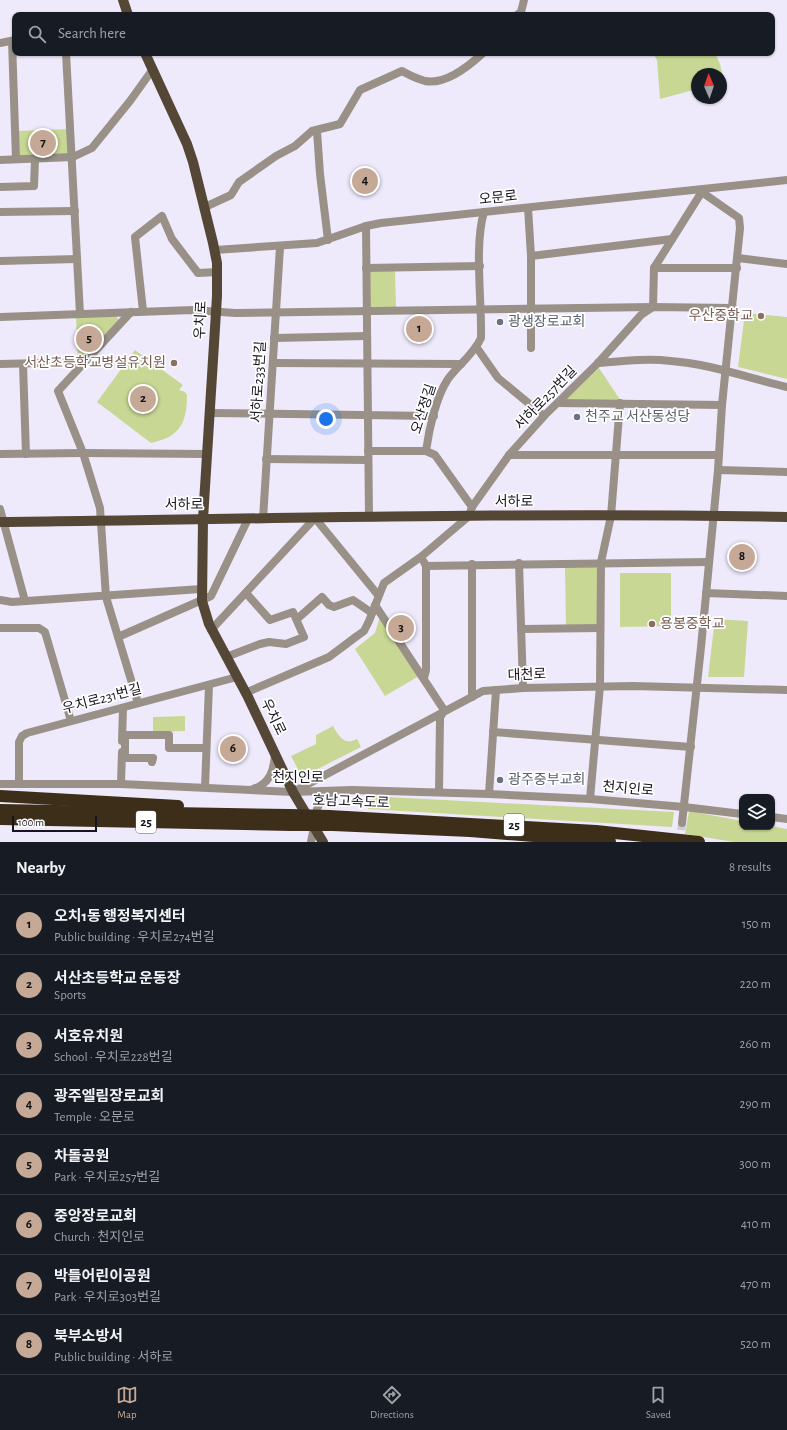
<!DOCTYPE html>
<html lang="en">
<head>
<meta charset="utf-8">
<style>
  body { margin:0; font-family:"Alegreya Sans","Noto Sans KR",sans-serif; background:#242831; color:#f1f3f6 }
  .controls { position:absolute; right:12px; bottom:12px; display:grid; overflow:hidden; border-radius:8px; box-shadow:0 1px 3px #0004 }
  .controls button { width:36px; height:36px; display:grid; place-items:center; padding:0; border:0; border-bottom:1px solid #363941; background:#171b24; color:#f1f3f6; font:20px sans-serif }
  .compass { position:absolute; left:691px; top:68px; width:36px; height:36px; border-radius:50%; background:#171b24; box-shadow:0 1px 3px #0004; rotate:358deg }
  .scale { position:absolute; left:12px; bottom:10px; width:85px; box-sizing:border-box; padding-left:4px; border:2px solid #17141e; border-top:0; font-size:11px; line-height:14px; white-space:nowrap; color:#17141e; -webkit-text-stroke:3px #fff; paint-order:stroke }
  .you { position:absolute; left:326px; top:419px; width:14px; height:14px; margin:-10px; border:3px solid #fff; border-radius:50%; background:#1a73e8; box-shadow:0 0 0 6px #1a73e833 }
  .badge { display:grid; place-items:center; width:26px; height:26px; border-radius:50%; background:#c5a895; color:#111; font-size:13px; font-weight:700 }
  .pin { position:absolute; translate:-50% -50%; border:2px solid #fff; box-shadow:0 1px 4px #0006 }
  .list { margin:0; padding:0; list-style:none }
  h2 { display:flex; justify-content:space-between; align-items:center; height:52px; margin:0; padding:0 16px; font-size:17px }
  h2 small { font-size:13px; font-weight:400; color:#9ea1a6 }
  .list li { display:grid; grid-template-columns:26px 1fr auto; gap:12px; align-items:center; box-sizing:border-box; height:60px; padding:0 16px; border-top:1px solid #363941 }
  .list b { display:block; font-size:15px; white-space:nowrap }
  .list p { margin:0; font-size:13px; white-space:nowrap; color:#9ea1a6 }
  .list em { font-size:13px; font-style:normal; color:#9ea1a6 }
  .icon { flex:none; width:22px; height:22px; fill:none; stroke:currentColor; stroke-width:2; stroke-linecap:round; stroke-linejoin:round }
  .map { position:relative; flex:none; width:787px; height:842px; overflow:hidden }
  .search { position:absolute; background:#171b24; box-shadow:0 1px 3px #0004; left:12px; right:12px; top:12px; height:44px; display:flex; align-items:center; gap:10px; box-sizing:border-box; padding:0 14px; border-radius:8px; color:#9ea1a6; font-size:15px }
  .sheet { height:532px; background:#171b24 }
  nav { display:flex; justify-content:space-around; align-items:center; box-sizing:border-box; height:56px; border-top:1px solid #363941; background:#171b24; font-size:11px; color:#9ea1a6 }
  nav a { display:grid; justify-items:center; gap:2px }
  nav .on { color:#c5a895 }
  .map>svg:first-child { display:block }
  .green { fill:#c8d894 }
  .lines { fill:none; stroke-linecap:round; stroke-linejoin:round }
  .minor-tunnel { stroke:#cecadb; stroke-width:8; stroke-dasharray:8 4; stroke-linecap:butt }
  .minor { stroke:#999187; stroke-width:8 }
  .major { stroke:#554736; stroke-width:10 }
  .highway { stroke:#3d2e1a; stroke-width:12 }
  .highway-bridge { stroke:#3d2e1a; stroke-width:12 }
  .education-dot { fill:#8d6e63; stroke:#fff; stroke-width:1.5 }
  .worship-dot { fill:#6b7280; stroke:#fff; stroke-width:1.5 }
  .labels { text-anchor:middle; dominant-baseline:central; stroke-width:3.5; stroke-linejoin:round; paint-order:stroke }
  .shield { fill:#fff; stroke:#5d5a62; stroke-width:1 }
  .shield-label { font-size:13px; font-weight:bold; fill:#17141e }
  .street-label { font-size:14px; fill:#17141e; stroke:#fff }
  .education-label { font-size:14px; fill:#785e54; stroke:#fff; text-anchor:end }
  .worship-label { font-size:14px; fill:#5b616d; stroke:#fff; text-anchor:start }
</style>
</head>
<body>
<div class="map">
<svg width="787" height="842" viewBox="0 0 787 842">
  <rect width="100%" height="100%" fill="#eeeafc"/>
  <g class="green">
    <polygon points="657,53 715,53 720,64 724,81 721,82 721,74 697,74 697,89 660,99 657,60 654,55"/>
    <polygon points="68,129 69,155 17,156 17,131"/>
    <polygon points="395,270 396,307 370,308 370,271"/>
    <polygon points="745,313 787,317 787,379 738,367"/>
    <polygon points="115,315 119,320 84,359 78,360 76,317"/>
    <path d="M135,350L183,385L179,390L185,392L187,395C187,423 180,437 151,443L97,402Z"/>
    <polygon points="599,368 621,401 564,401"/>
    <polygon points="599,565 598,624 566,627 565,566"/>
    <polygon points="620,573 671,573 671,626 620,627"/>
    <polygon points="380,616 419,676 385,696 355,649 375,633"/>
    <polygon points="715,619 748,621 744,677 708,677"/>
    <polygon points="185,716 185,731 153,732 153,717"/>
    <path d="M333,726C339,736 344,746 357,739L361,747L302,777L291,756L316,744V735Z"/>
    <polygon points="369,796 674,812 672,827 368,809"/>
    <polygon points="689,811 742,821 742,827 772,826 787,829 787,842 734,842 685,834"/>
  </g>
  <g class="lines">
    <polyline class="minor-tunnel" points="680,842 682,823"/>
    <g class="minor">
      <polyline points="517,15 521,12 524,0"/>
      <polyline points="12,41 16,159"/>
      <polyline points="0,43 15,40"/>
      <polyline points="66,53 80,314"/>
      <polyline points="317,131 320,174 328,240"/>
      <polyline points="0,160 73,157 92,148 130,101 153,69"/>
      <polyline points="0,187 34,186 35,159"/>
      <path d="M205,207L231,195L239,182L276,156L295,146L312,131L340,124L360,90L402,71C409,75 418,79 425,81C445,85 469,66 483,53"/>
      <polyline points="528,208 531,256 531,348"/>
      <polyline points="0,212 75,211"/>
      <polyline points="366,226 369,517"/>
      <polyline points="215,250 317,243 366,226 381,223 787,180"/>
      <polyline points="531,256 672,239"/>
      <polyline points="738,258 787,264"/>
      <polyline points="0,261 77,259"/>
      <polyline points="366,268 480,266"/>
      <polyline points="654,268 737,268"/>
      <polyline points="143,311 135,237 162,216 172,239 198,273 217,272"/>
      <polyline points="131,312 58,391 83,453 100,508 106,597 138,703"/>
      <polyline points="0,317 193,310 235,313 653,307 733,308"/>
      <polyline points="274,338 367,336"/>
      <polyline points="477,348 498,378 544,416"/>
      <polyline points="273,363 461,364"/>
      <path d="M598,363C622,361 647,358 671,361C711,364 748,378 787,387"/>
      <polyline points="0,364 84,362"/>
      <polyline points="23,364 26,454"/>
      <polyline points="558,403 722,405"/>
      <polyline points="210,413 434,416"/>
      <polyline points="368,451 426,451"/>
      <polyline points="0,454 83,453 206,454"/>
      <polyline points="509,455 719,455"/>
      <polyline points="266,459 368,460"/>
      <polyline points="718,470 787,472"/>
      <path d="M472,507L435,455L426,451C429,429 436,397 448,379C458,365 474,354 481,338C482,302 474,245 484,212"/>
      <polyline points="0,509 25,601"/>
      <polyline points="263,519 280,247"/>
      <polyline points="519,563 523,688"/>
      <polyline points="472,564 472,697"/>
      <polyline points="426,566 709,562"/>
      <polyline points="706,593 787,596"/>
      <polyline points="0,600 12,602 201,589"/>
      <polyline points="375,605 444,710 440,718 439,792"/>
      <polyline points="297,619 322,597 329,605 334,607 353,600 372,613"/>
      <polyline points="0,628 39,628 45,632 71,721"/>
      <polyline points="521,629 600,628"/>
      <polyline points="211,630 315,518 378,595"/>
      <polyline points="118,637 211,596 248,519"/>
      <polyline points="226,657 260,644 269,642 286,644 304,637 293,612 270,620 246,593"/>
      <polyline points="424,678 426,670 426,566 424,562"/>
      <polyline points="245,693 329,657 357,636 364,631 369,621 384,583 422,556 469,516 472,507 509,455 544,416 598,363 641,315 653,307 654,268 703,190 706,195 739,218 740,228 722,405 718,470 701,647 682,823"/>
      <polyline points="493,732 691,747"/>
      <polyline points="122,741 123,708"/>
      <polyline points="152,762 153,758 125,758 125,735 169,735 169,748 205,748"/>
      <polyline points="0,784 121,784 293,792 352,790 489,794 590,799 684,807 742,814"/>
      <polyline points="19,784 19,742 22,736 27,733 237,677"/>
      <polyline points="121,784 122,752"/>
      <polyline points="205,787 209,685"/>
      <path d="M253,789C270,784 274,770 275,754"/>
      <polyline points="295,791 483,691 523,688 633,686 787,690"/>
      <polyline points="489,794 496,690"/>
      <polyline points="590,799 600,686 601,562 611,516 620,403"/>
      <polyline points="772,817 787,819"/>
      <polyline points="313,820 321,799 332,792"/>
      <polyline points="311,842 314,827"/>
    </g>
    <g class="major">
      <polyline points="123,0 128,15"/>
      <polyline points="145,53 187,144 193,162 213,243 217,263 217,296 203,519 202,601 209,624 248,697 293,792 323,842"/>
      <path d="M0,522C262,519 525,512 787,517"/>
    </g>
    <g class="highway">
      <polyline points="0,796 178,806"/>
      <polyline points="0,810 289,815"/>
      <polyline points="329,816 596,831 699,842"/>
      <polyline points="0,819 291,825"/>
      <polyline points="333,825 470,831 610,842"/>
    </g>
    <g class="highway-bridge">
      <polyline points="289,815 329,816"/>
      <polyline points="291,825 333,825"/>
    </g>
  </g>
  <g class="education-dot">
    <circle cx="761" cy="316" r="4"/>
    <circle cx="174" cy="363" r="4"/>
    <circle cx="652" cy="624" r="4"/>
  </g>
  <g class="worship-dot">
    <circle cx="500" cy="322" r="4"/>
    <circle cx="577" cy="417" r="4"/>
    <circle cx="500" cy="780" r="4"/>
  </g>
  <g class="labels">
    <g class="shield">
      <rect x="136" y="811" width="20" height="22" rx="3"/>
      <rect x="504" y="814" width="20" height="22" rx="3"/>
    </g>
    <g class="shield-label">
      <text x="146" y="822">25</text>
      <text x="514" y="825">25</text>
    </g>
    <g class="street-label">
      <text transform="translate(498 198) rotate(-6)">오문로</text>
      <text transform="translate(201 320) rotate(-87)">우치로</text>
      <text transform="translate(259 382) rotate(-87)">서하로233번길</text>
      <text transform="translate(546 398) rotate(-46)">서하로257번길</text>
      <text transform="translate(424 409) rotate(-72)">오산정길</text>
      <text x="514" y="502">서하로</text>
      <text x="184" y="505">서하로</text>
      <text transform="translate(527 675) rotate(-2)">대천로</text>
      <text transform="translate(102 699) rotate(-15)">우치로231번길</text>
      <text transform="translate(273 717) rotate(64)">우치로</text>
      <text x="298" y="778">천지인로</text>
      <text transform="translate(628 789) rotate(5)">천지인로</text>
      <text transform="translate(351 802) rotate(2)">호남고속도로</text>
    </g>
    <g class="education-label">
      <text x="753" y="316">우산중학교</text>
      <text x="166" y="363">서산초등학교병설유치원</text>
      <text x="660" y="624" text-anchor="start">용봉중학교</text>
    </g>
    <g class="worship-label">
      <text x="508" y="322">광생장로교회</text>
      <text x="585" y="417">천주교 서산동성당</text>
      <text x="508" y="780">광주중부교회</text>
    </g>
  </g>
</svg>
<div class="controls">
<button><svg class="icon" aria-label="layers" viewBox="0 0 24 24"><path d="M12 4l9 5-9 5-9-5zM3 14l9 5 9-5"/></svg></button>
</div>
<svg class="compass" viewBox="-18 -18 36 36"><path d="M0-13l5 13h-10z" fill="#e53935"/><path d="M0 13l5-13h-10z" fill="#9ea1a6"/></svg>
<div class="scale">100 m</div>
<div class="you"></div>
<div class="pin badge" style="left:419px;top:329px">1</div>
<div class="pin badge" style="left:143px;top:399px">2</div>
<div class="pin badge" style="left:401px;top:628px">3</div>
<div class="pin badge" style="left:365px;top:181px">4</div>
<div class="pin badge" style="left:89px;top:339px">5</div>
<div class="pin badge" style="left:233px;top:749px">6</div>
<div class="pin badge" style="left:43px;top:143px">7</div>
<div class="pin badge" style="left:742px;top:557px">8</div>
<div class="search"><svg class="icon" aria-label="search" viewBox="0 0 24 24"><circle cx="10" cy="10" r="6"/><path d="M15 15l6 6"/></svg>Search here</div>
</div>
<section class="sheet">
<h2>Nearby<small>8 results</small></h2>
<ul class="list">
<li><span class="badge">1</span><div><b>오치1동 행정복지센터</b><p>Public building · 우치로274번길</p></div><em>150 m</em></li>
<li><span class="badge">2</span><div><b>서산초등학교 운동장</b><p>Sports</p></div><em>220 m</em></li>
<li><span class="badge">3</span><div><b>서호유치원</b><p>School · 우치로228번길</p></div><em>260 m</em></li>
<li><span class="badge">4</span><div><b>광주엘림장로교회</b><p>Temple · 오문로</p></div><em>290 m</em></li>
<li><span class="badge">5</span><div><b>차돌공원</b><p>Park · 우치로257번길</p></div><em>300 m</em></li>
<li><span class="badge">6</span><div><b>중앙장로교회</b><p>Church · 천지인로</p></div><em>410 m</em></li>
<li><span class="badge">7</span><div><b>박들어린이공원</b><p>Park · 우치로303번길</p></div><em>470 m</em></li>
<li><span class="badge">8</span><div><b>북부소방서</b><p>Public building · 서하로</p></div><em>520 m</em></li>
</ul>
</section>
<nav>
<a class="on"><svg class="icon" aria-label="map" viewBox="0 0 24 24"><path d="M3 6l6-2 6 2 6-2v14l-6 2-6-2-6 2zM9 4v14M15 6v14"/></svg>Map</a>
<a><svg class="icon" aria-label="directions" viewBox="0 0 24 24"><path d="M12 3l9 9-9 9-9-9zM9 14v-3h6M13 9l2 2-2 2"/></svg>Directions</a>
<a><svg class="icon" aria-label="saved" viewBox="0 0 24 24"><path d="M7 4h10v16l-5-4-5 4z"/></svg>Saved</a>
</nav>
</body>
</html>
